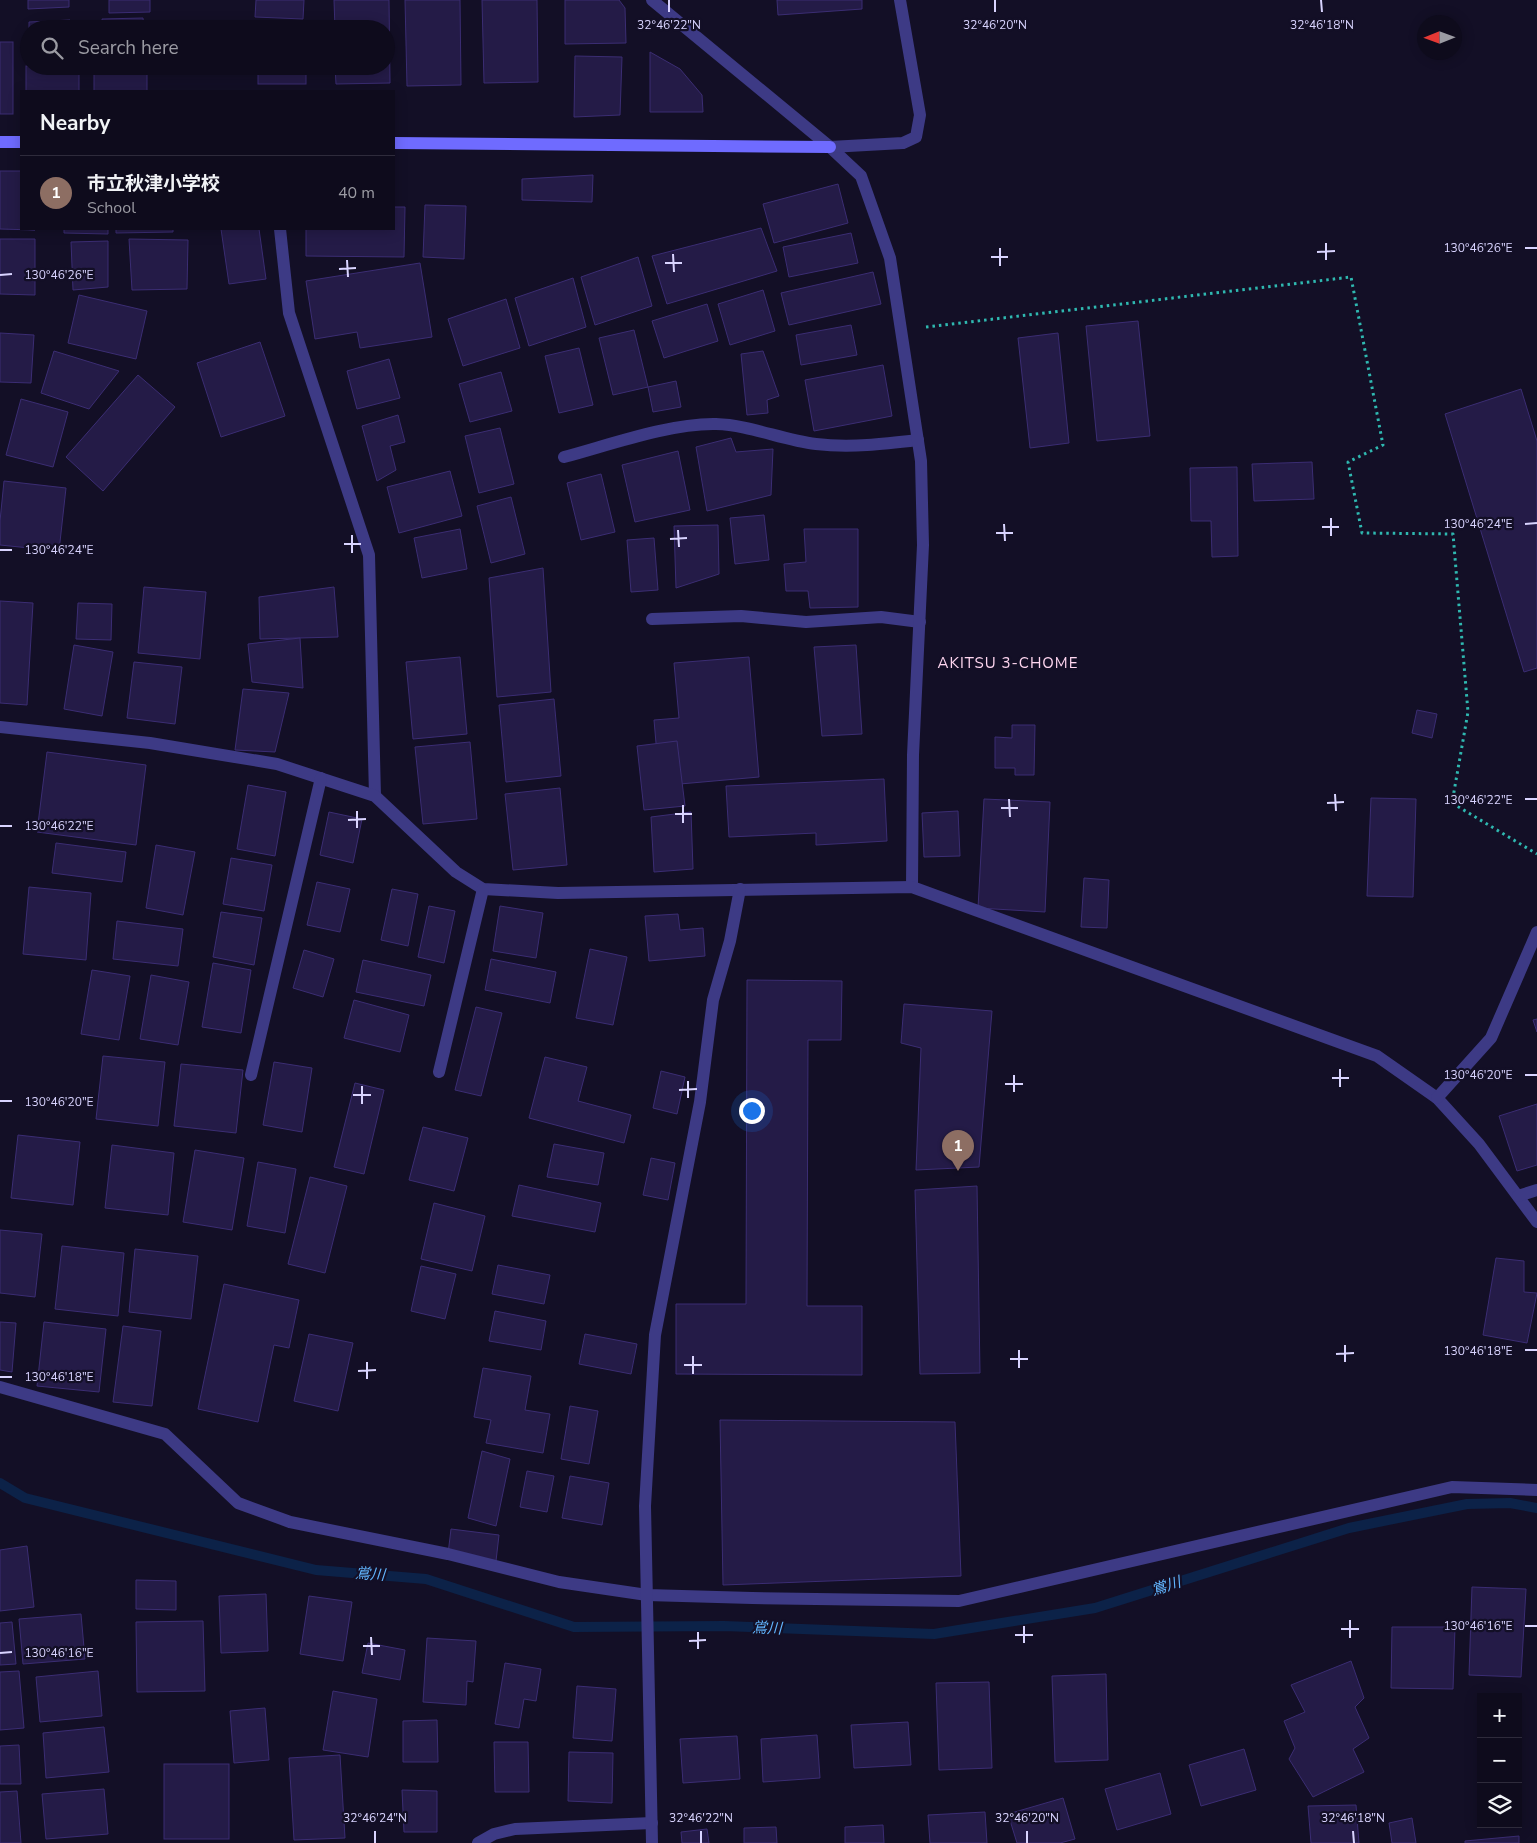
<!DOCTYPE html>
<html lang="en">
<head>
<meta charset="utf-8">
<style>
  body { margin:0; font-family:"Nunito Sans","Noto Sans JP",sans-serif; background:#171425; color:#f1f3f6 }
  .controls { position:absolute; right:15px; bottom:15px; display:grid; overflow:hidden; border-radius:0px; box-shadow:0 2px 12px #0003 }
  .controls button { width:45px; height:45px; display:grid; place-items:center; padding:0; border:0; border-bottom:1px solid #2e2b3b; background:#0e0b1c; color:#f1f3f6; font:25px sans-serif }
  .compass { position:absolute; left:1417px; top:15px; width:45px; height:45px; border-radius:50%; background:#0e0b1c; box-shadow:0 2px 12px #0003; rotate:269deg }
  .you { position:absolute; left:751px; top:1110px; width:18px; height:18px; margin:-12px; border:4px solid #fff; border-radius:50%; background:#1a73e8; box-shadow:0 0 0 8px #1a73e833 }
  .badge { display:grid; place-items:center; width:32px; height:32px; border-radius:50%; background:#00e5ff; color:#fff; font-size:16px; font-weight:700 }
  .pin { position:absolute; translate:-50% -41px; filter:drop-shadow(0 1px 2px #0008) }
  .pin::after { content:''; position:absolute; top:26px; width:18px; height:15px; background:inherit; clip-path:polygon(0 0,100% 0,50% 100%) }
  .list { margin:0; padding:0; list-style:none }
  h2 { display:flex; justify-content:space-between; align-items:center; height:65px; margin:0; padding:0 20px; font-size:21px }
  h2 small { font-size:16px; font-weight:400; color:#9b9ba3 }
  .list li { display:grid; grid-template-columns:32px 1fr auto; gap:15px; align-items:center; box-sizing:border-box; height:75px; padding:0 20px; border-top:1px solid #2e2b3b }
  .list b { display:block; font-size:19px; white-space:nowrap }
  .list p { margin:0; font-size:16px; white-space:nowrap; color:#9b9ba3 }
  .list em { font-size:16px; font-style:normal; color:#9b9ba3 }
  .icon { flex:none; width:28px; height:28px; fill:none; stroke:currentColor; stroke-width:2; stroke-linecap:round; stroke-linejoin:round }
  .map { position:relative; flex:none; width:1537px; height:1843px; overflow:hidden }
  .search { position:absolute; background:#0e0b1c; box-shadow:0 2px 12px #0003; left:20px; top:20px; width:375px; height:55px; display:flex; align-items:center; gap:12px; box-sizing:border-box; padding:0 18px; border-radius:28px; color:#9b9ba3; font-size:19px }
  .panel { position:absolute; background:#0e0b1c; box-shadow:0 2px 12px #0003; left:20px; top:90px; width:375px; height:140px; border-radius:0px }
  .map>svg:first-child { display:block }
  .lines { fill:none; stroke-linecap:round; stroke-linejoin:round }
  .stream { stroke:#0c2248; stroke-width:10 }
  .building { fill:#241b47; stroke:#3b2d73 }
  .path { stroke:#2fb8b0; stroke-width:3; stroke-dasharray:2.5 4; stroke-linecap:butt }
  .lane { stroke:#3d3a85; stroke-width:12 }
  .street { stroke:#3d3a85; stroke-width:12 }
  .secondary { stroke:#6f6bff; stroke-width:12 }
  .ticks { fill:none; stroke:#d9d4ff; stroke-width:2 }
  .labels { text-anchor:middle; dominant-baseline:central; stroke-width:4.5; stroke-linejoin:round; paint-order:stroke }
  .neighbourhood-label { font-size:15px; letter-spacing:1px; fill:#ffd6f0; stroke:#130f26 }
  .water-label { font-size:15px; font-style:italic; fill:#62b6ff; stroke:#130f26 }
  .ticks-label { font-size:12px; text-anchor:middle; fill:#d9d4ff; stroke:#130f26; stroke-width:4.5; stroke-linejoin:round; paint-order:stroke }
</style>
</head>
<body>
<div class="map">
<svg width="1537" height="1843" viewBox="0 0 1537 1843">
  <rect width="100%" height="100%" fill="#130f26"/>
  <g class="lines">
    <polyline class="stream" points="0,1483 25,1498 316,1570 426,1579 574,1627 724,1626 934,1634 1095,1608 1349,1528 1467,1504 1510,1503 1537,1508"/>
  </g>
  <g class="building">
    <polygon points="28,0 69,0 69,7 28,9"/>
    <polygon points="109,0 150,0 150,12 109,13"/>
    <polygon points="256,0 304,0 303,19 255,17"/>
    <polygon points="334,0 389,0 390,83 336,84 335,66 386,66 386,29 335,29"/>
    <polygon points="405,0 460,0 461,85 407,86"/>
    <polygon points="482,0 537,0 538,82 484,83"/>
    <polygon points="565,0 619,0 625,8 626,43 565,44"/>
    <polygon points="777,0 862,0 862,9 778,15"/>
    <polygon points="143,18 144,29 103,29 102,19"/>
    <polygon points="70,20 70,29 29,29 29,22"/>
    <polygon points="306,25 306,29 258,29 258,26"/>
    <rect x="0" y="42" width="13" height="72"/>
    <polygon points="650,52 680,69 702,95 703,112 650,112"/>
    <polygon points="575,56 622,57 620,115 574,117"/>
    <rect x="26" y="66" width="53" height="25"/>
    <rect x="94" y="66" width="53" height="25"/>
    <rect x="258" y="66" width="48" height="18"/>
    <polygon points="0,171 21,171 21,229 35,230 0,229"/>
    <polygon points="593,175 592,202 522,200 522,179"/>
    <polygon points="838,184 848,223 774,243 763,204"/>
    <polygon points="425,205 466,206 464,259 423,257"/>
    <polygon points="394,207 405,207 404,257 306,256 306,229 394,229"/>
    <polygon points="761,228 777,271 667,304 652,256"/>
    <polygon points="64,229 108,229 108,234 64,233"/>
    <polygon points="116,229 173,229 173,232 116,233"/>
    <polygon points="221,229 259,229 266,279 229,284"/>
    <polygon points="851,233 858,263 789,277 783,247"/>
    <polygon points="0,239 35,239 35,295 0,294"/>
    <polygon points="129,239 188,240 187,289 132,290"/>
    <polygon points="108,241 108,287 73,290 71,242"/>
    <polygon points="638,257 652,306 595,325 581,277"/>
    <polygon points="420,263 432,337 360,348 357,332 315,339 306,281"/>
    <polygon points="873,272 881,304 789,325 781,293"/>
    <polygon points="573,278 586,327 529,346 515,298"/>
    <polygon points="763,290 775,331 730,345 718,304"/>
    <polygon points="79,295 147,311 136,359 68,343"/>
    <polygon points="506,299 520,348 463,366 448,319"/>
    <polygon points="707,304 718,341 664,358 652,321"/>
    <polygon points="1138,321 1150,436 1097,441 1086,326"/>
    <polygon points="851,325 857,355 801,365 796,335"/>
    <polygon points="634,330 648,387 613,395 599,338"/>
    <polygon points="0,333 34,335 31,383 0,382"/>
    <polygon points="1058,333 1069,443 1030,448 1018,338"/>
    <polygon points="260,342 285,416 221,437 197,363"/>
    <polygon points="579,348 593,405 559,413 545,356"/>
    <polygon points="54,351 119,371 89,409 41,393"/>
    <polygon points="763,351 779,396 767,400 768,413 747,415 741,354"/>
    <polygon points="389,359 400,398 357,409 347,371"/>
    <polygon points="883,365 892,416 814,431 805,380"/>
    <polygon points="501,372 512,411 470,422 459,384"/>
    <polygon points="138,375 175,407 103,491 66,457"/>
    <polygon points="676,381 681,407 653,412 648,387"/>
    <polygon points="1521,389 1537,441 1537,668 1524,672 1445,414"/>
    <polygon points="21,399 68,412 53,467 6,455"/>
    <polygon points="398,415 405,442 390,446 396,470 377,481 362,426"/>
    <polygon points="500,428 514,484 479,493 465,436"/>
    <polygon points="731,438 736,452 773,449 771,495 707,511 696,447"/>
    <polygon points="678,451 690,510 635,522 622,465"/>
    <polygon points="1312,462 1314,499 1254,501 1252,464"/>
    <polygon points="1237,467 1238,556 1212,557 1211,521 1191,521 1190,468"/>
    <polygon points="450,471 462,516 399,533 387,487"/>
    <polygon points="601,474 615,532 581,540 567,483"/>
    <polygon points="4,481 66,488 59,551 0,545 0,521"/>
    <polygon points="511,497 525,554 491,563 477,506"/>
    <polygon points="764,515 769,560 735,564 730,518"/>
    <polygon points="718,525 719,574 676,588 674,526"/>
    <polygon points="460,529 467,569 422,578 414,538"/>
    <polygon points="804,529 858,529 858,607 810,608 808,591 786,591 784,564 806,562"/>
    <polygon points="654,538 658,590 631,592 627,540"/>
    <polygon points="543,568 551,692 497,697 489,578"/>
    <polygon points="144,587 206,592 200,659 138,653"/>
    <polygon points="334,587 338,637 260,639 259,597"/>
    <polygon points="0,601 33,603 27,705 0,703"/>
    <polygon points="78,603 112,604 111,640 76,639"/>
    <polygon points="300,638 303,688 252,682 248,644"/>
    <polygon points="74,645 113,652 102,716 64,709"/>
    <polygon points="856,645 862,734 822,736 814,647"/>
    <polygon points="460,657 467,734 413,739 406,662"/>
    <polygon points="749,657 759,777 680,784 678,764 658,766 654,720 679,718 674,663"/>
    <polygon points="134,662 182,667 175,724 127,718"/>
    <polygon points="243,689 289,693 275,752 235,750"/>
    <polygon points="554,699 561,776 506,782 499,705"/>
    <polygon points="1417,710 1437,714 1432,738 1412,733"/>
    <polygon points="1012,725 1035,725 1034,775 1015,775 1015,768 995,768 995,737 1012,738"/>
    <polygon points="677,741 685,806 644,810 637,746"/>
    <polygon points="470,742 477,819 423,824 415,747"/>
    <polygon points="47,752 146,765 136,845 37,832"/>
    <polygon points="884,779 887,841 816,845 816,833 729,837 726,786"/>
    <polygon points="248,785 286,792 275,856 237,849"/>
    <polygon points="560,788 567,865 513,870 505,794"/>
    <polygon points="1371,798 1416,799 1413,897 1367,896"/>
    <polygon points="984,799 1050,802 1045,912 978,908"/>
    <polygon points="958,811 960,856 924,857 922,813"/>
    <polygon points="329,812 362,819 353,863 320,855"/>
    <polygon points="691,812 693,869 654,872 651,817"/>
    <polygon points="56,843 126,852 122,882 52,873"/>
    <polygon points="156,845 195,852 183,915 146,908"/>
    <polygon points="231,858 272,865 264,911 223,904"/>
    <polygon points="1084,878 1109,880 1107,928 1081,927"/>
    <polygon points="317,882 350,889 340,932 307,925"/>
    <polygon points="29,887 91,893 86,960 23,954"/>
    <polygon points="392,889 418,894 408,946 381,940"/>
    <polygon points="429,906 455,911 444,963 418,957"/>
    <polygon points="500,906 543,913 536,958 493,951"/>
    <polygon points="221,912 262,918 254,965 213,957"/>
    <polygon points="678,914 680,930 703,928 705,956 649,961 645,916"/>
    <polygon points="117,921 183,929 178,966 113,959"/>
    <polygon points="590,949 627,957 613,1025 576,1018"/>
    <polygon points="304,950 334,959 323,997 293,988"/>
    <polygon points="491,959 556,972 550,1003 485,990"/>
    <polygon points="363,960 431,975 424,1006 356,992"/>
    <polygon points="213,963 251,970 241,1033 202,1027"/>
    <polygon points="92,970 130,976 119,1040 81,1034"/>
    <polygon points="151,975 189,982 178,1045 140,1039"/>
    <polygon points="747,980 842,981 841,1040 808,1040 807,1306 862,1306 862,1375 676,1374 676,1304 746,1304"/>
    <polygon points="354,1000 409,1015 400,1052 344,1038"/>
    <polygon points="904,1004 992,1011 979,1167 916,1170 921,1048 901,1043"/>
    <polygon points="476,1007 502,1013 481,1096 455,1090"/>
    <polygon points="1537,1019 1537,1032 1533,1020"/>
    <polygon points="103,1056 165,1062 158,1126 96,1119"/>
    <polygon points="545,1057 587,1067 578,1101 631,1115 624,1143 529,1118"/>
    <polygon points="274,1062 312,1068 302,1132 263,1125"/>
    <polygon points="181,1064 243,1070 236,1133 174,1126"/>
    <polygon points="661,1071 685,1077 677,1114 653,1108"/>
    <polygon points="355,1083 384,1090 364,1174 334,1167"/>
    <polygon points="1537,1104 1537,1165 1517,1171 1499,1116"/>
    <polygon points="423,1127 468,1138 454,1191 409,1180"/>
    <polygon points="18,1135 80,1142 73,1205 11,1198"/>
    <polygon points="554,1144 604,1153 598,1185 547,1177"/>
    <polygon points="112,1145 174,1153 168,1215 105,1208"/>
    <polygon points="195,1150 244,1158 232,1230 183,1222"/>
    <polygon points="651,1158 675,1163 668,1200 643,1195"/>
    <polygon points="258,1162 296,1169 285,1233 247,1226"/>
    <polygon points="310,1177 347,1186 325,1273 288,1264"/>
    <polygon points="519,1185 601,1203 595,1232 512,1216"/>
    <polygon points="977,1186 980,1373 920,1374 915,1190"/>
    <polygon points="434,1203 485,1216 472,1271 421,1259"/>
    <polygon points="0,1230 42,1234 35,1297 0,1293"/>
    <polygon points="62,1246 124,1253 118,1316 55,1309"/>
    <polygon points="135,1249 198,1256 191,1319 129,1312"/>
    <polygon points="1496,1258 1524,1261 1524,1292 1537,1293 1527,1343 1483,1335"/>
    <polygon points="498,1265 550,1275 544,1304 492,1294"/>
    <polygon points="421,1266 456,1274 445,1319 411,1311"/>
    <polygon points="224,1284 299,1300 289,1348 274,1345 258,1422 198,1409"/>
    <polygon points="495,1311 546,1321 541,1350 489,1341"/>
    <polygon points="0,1322 16,1323 12,1372 0,1370"/>
    <polygon points="44,1322 106,1329 99,1392 37,1386"/>
    <polygon points="123,1326 161,1331 152,1406 113,1402"/>
    <polygon points="309,1334 353,1343 338,1411 294,1401"/>
    <polygon points="585,1334 637,1344 631,1374 579,1364"/>
    <polygon points="483,1368 531,1376 525,1410 550,1414 543,1453 486,1443 491,1420 474,1417"/>
    <polygon points="570,1406 598,1411 589,1464 561,1459"/>
    <polygon points="720,1420 955,1422 961,1576 723,1585"/>
    <polygon points="482,1451 510,1459 496,1526 468,1518"/>
    <polygon points="527,1471 554,1476 547,1512 520,1507"/>
    <polygon points="570,1476 609,1483 602,1525 562,1518"/>
    <polygon points="451,1529 499,1535 496,1561 448,1554"/>
    <polygon points="27,1546 34,1607 0,1611 0,1550"/>
    <polygon points="136,1580 176,1581 176,1610 136,1609"/>
    <polygon points="1472,1587 1526,1589 1521,1677 1469,1675"/>
    <polygon points="266,1594 268,1651 221,1653 219,1596"/>
    <polygon points="309,1596 352,1602 343,1661 300,1654"/>
    <polygon points="81,1614 85,1659 23,1664 19,1619"/>
    <polygon points="203,1621 205,1691 137,1692 136,1622"/>
    <polygon points="12,1622 16,1664 0,1665 0,1623"/>
    <polygon points="1392,1627 1455,1627 1453,1689 1391,1688"/>
    <polygon points="427,1638 476,1641 473,1682 467,1681 466,1705 423,1702"/>
    <polygon points="368,1643 405,1650 400,1680 362,1673"/>
    <polygon points="1351,1661 1364,1698 1355,1707 1369,1738 1353,1749 1364,1772 1313,1797 1289,1759 1295,1748 1284,1721 1305,1712 1291,1685"/>
    <polygon points="505,1663 541,1669 536,1701 524,1699 519,1728 495,1724"/>
    <polygon points="19,1671 24,1728 0,1730 0,1672"/>
    <polygon points="98,1671 102,1716 40,1722 36,1677"/>
    <polygon points="1106,1674 1108,1760 1055,1762 1052,1676"/>
    <polygon points="989,1682 992,1768 939,1770 936,1683"/>
    <polygon points="577,1686 616,1689 612,1741 573,1738"/>
    <polygon points="333,1691 377,1699 368,1757 323,1750"/>
    <polygon points="265,1708 269,1760 234,1763 230,1711"/>
    <polygon points="437,1720 438,1762 403,1762 403,1721"/>
    <polygon points="908,1722 911,1765 854,1768 851,1725"/>
    <polygon points="104,1727 109,1772 46,1778 43,1733"/>
    <polygon points="817,1735 820,1778 763,1782 761,1739"/>
    <polygon points="737,1736 740,1779 683,1783 680,1739"/>
    <polygon points="494,1742 528,1742 529,1792 495,1792"/>
    <polygon points="19,1745 21,1784 0,1784 0,1746"/>
    <polygon points="1244,1749 1256,1790 1201,1806 1189,1765"/>
    <polygon points="569,1752 613,1753 612,1803 568,1801"/>
    <polygon points="340,1755 345,1838 294,1840 289,1758"/>
    <rect x="164" y="1764" width="65" height="75"/>
    <polygon points="1160,1773 1171,1814 1117,1830 1105,1789"/>
    <polygon points="104,1789 108,1834 46,1839 42,1794"/>
    <polygon points="402,1790 437,1791 437,1832 404,1832"/>
    <polygon points="17,1791 21,1843 0,1843 0,1792"/>
    <polygon points="1063,1798 1075,1839 1060,1843 1017,1843 1008,1814"/>
    <polygon points="1356,1805 1359,1843 1311,1843 1308,1806"/>
    <polygon points="985,1812 987,1843 930,1843 928,1815"/>
    <polygon points="1412,1818 1416,1843 1392,1843 1389,1823"/>
    <polygon points="883,1825 884,1843 845,1843 845,1827"/>
    <polygon points="776,1827 777,1843 744,1843 744,1828"/>
    <polygon points="707,1829 709,1843 682,1843 681,1832"/>
    <polygon points="1519,1836 1519,1843 1465,1843 1465,1841"/>
  </g>
  <g class="lines">
    <polyline class="path" points="926,327 1351,277 1383,445 1348,462 1362,533 1453,534 1468,712 1452,803 1537,854"/>
    <g class="lane">
      <path d="M564,457C609,445 670,423 716,424C750,425 782,440 816,444C850,448 884,444 918,440"/>
      <polyline points="652,619 741,616 806,622 881,617 920,622"/>
    </g>
    <g class="street">
      <polyline points="652,0 830,147 861,176 890,258 921,461 923,545 913,755 912,887"/>
      <polyline points="830,147 903,143 916,137 920,115 900,0"/>
      <polyline points="280,229 289,313 369,555 375,796"/>
      <polyline points="0,727 150,743 277,764 375,796 456,872 483,889 558,893 912,887 1377,1056 1437,1098 1479,1144 1537,1222"/>
      <polyline points="439,1072 483,889"/>
      <polyline points="251,1075 321,778"/>
      <polyline points="1437,1098 1491,1038 1537,932"/>
      <polyline points="1518,1196 1537,1190"/>
      <polyline points="0,1387 165,1434 238,1503 290,1522 448,1554 559,1582 647,1595 752,1598 959,1601 1452,1487 1537,1490"/>
      <polyline points="478,1843 494,1834 515,1829 652,1823"/>
      <polyline points="652,1843 645,1506 655,1335 700,1102 713,1000 730,941 740,889"/>
    </g>
    <g class="secondary">
      <polyline points="0,142 21,142"/>
      <polyline points="394,143 830,147"/>
    </g>
  </g>
  <path class="ticks" d="M669,0V12M995,0V12M1321,0L1322,12M1326,243V260M1000,248V266M1525,248H1537M1317,252L1335,251M673,254L674,272M991,257H1008M347,260L348,277M665,263H682M339,269L356,268M0,275L12,274M1331,518V536M1004,524L1005,541M1525,524L1537,523M1322,527H1339M678,530L679,547M996,533H1013M352,535V553M670,539L687,538M344,544H361M0,550H12M1335,794L1336,811M1009,799L1010,817M1525,799H1537M1327,803L1344,802M683,805V823M1001,808H1018M357,811V828M675,814H692M348,820L366,819M0,826H12M1340,1069V1087M1014,1075V1092M1525,1075H1537M1332,1078H1349M688,1081V1098M1005,1084H1023M362,1086V1104M679,1090L697,1089M353,1095H371M0,1101H12M1345,1345V1362M1019,1350V1368M1525,1350H1537M1336,1354L1354,1353M693,1356V1374M1010,1359H1028M367,1362V1379M684,1365H702M358,1371L376,1370M0,1377H12M1350,1620V1638M1024,1626V1643M1525,1626H1537M1341,1629H1359M698,1632V1649M1015,1635H1033M371,1637L372,1655M689,1641L706,1640M363,1646H380M0,1653L12,1652M375,1831V1843M701,1831V1843M1027,1831V1843M1353,1831L1354,1843"/>
  <g class="labels">
    <g class="neighbourhood-label">
      <text x="1008" y="663">AKITSU 3-CHOME</text>
    </g>
    <g class="water-label">
      <text transform="translate(370 1574) rotate(4)">鴬川</text>
      <text transform="translate(1166 1586) rotate(-18)">鴬川</text>
      <text transform="translate(767 1628) rotate(2)">鴬川</text>
    </g>
  </g>
  <g class="ticks-label">
    <text x="669" y="29">32°46'22"N</text>
    <text x="995" y="29">32°46'20"N</text>
    <text x="1322" y="29">32°46'18"N</text>
    <text x="1478" y="252">130°46'26"E</text>
    <text x="59" y="279">130°46'26"E</text>
    <text x="1478" y="528">130°46'24"E</text>
    <text x="59" y="554">130°46'24"E</text>
    <text x="1478" y="804">130°46'22"E</text>
    <text x="59" y="830">130°46'22"E</text>
    <text x="1478" y="1079">130°46'20"E</text>
    <text x="59" y="1106">130°46'20"E</text>
    <text x="1478" y="1355">130°46'18"E</text>
    <text x="59" y="1381">130°46'18"E</text>
    <text x="1478" y="1630">130°46'16"E</text>
    <text x="59" y="1657">130°46'16"E</text>
    <text x="375" y="1822">32°46'24"N</text>
    <text x="701" y="1822">32°46'22"N</text>
    <text x="1027" y="1822">32°46'20"N</text>
    <text x="1353" y="1822">32°46'18"N</text>
  </g>
</svg>
<div class="controls">
<button>+</button>
<button>−</button>
<button><svg class="icon" aria-label="layers" viewBox="0 0 24 24"><path d="M12 4l9 5-9 5-9-5zM3 14l9 5 9-5"/></svg></button>
</div>
<svg class="compass" viewBox="-18 -18 36 36"><path d="M0-13l5 13h-10z" fill="#e53935"/><path d="M0 13l5-13h-10z" fill="#9b9ba3"/></svg>
<div class="you"></div>
<div class="pin badge" style="left:958px;top:1171px;background:#8d6e63">1</div>
<div class="search"><svg class="icon" aria-label="search" viewBox="0 0 24 24"><circle cx="10" cy="10" r="6"/><path d="M15 15l6 6"/></svg>Search here</div>
<section class="panel">
<h2>Nearby<small></small></h2>
<ul class="list">
<li><span class="badge" style="background:#8d6e63">1</span><div><b>市立秋津小学校</b><p>School</p></div><em>40 m</em></li>
</ul>
</section>
</div>
</body>
</html>
